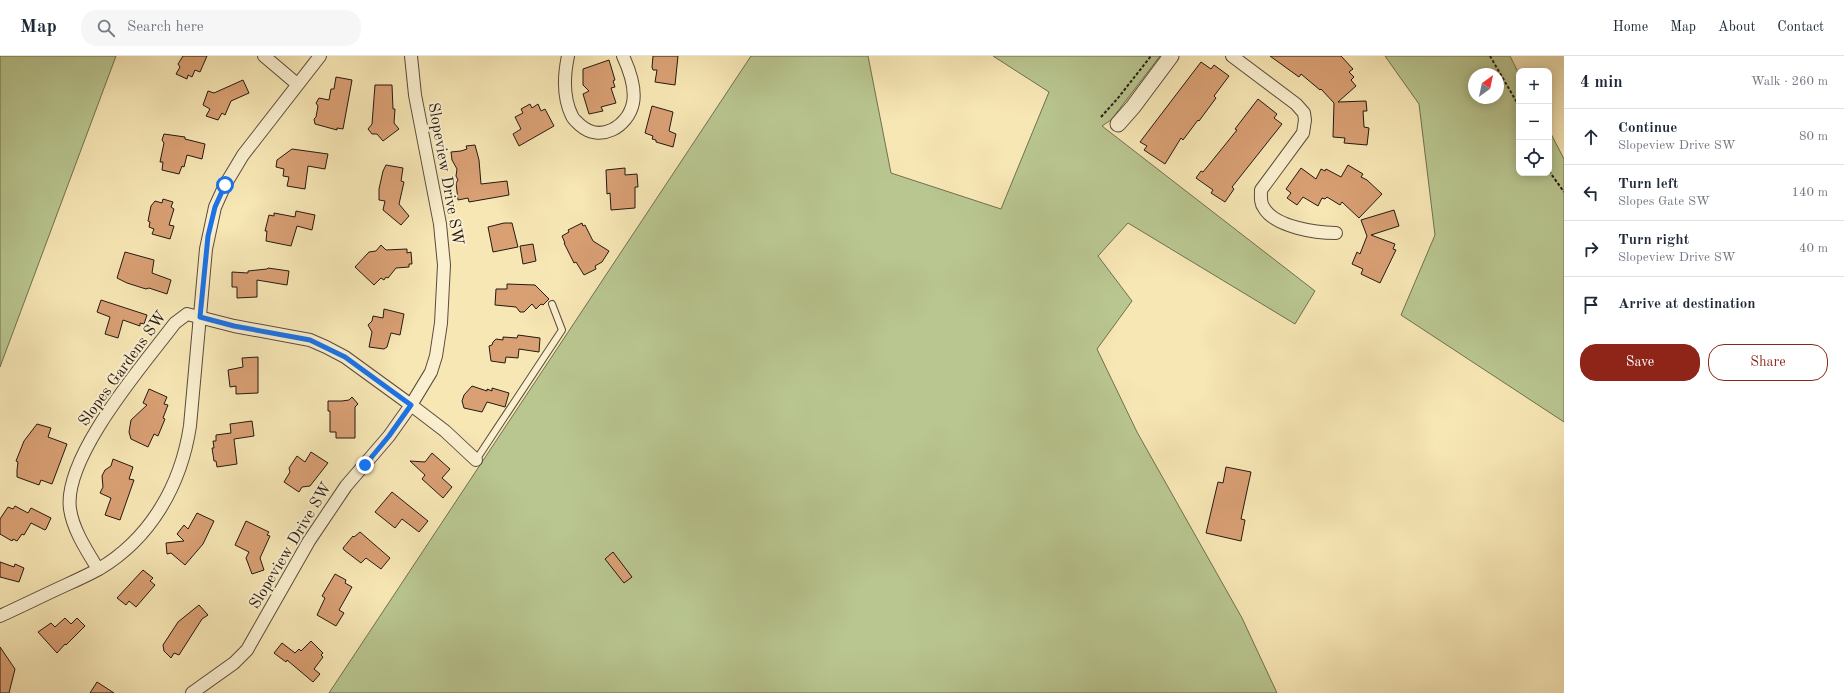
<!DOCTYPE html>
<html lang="en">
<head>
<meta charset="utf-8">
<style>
  body { margin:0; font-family:"Old Standard TT",serif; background:#f6f6f7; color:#1f2937 }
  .controls { position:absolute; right:12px; top:12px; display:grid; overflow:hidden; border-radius:8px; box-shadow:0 2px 10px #0003 }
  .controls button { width:36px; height:36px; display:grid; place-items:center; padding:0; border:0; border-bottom:1px solid #e0e1e3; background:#fff; color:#1f2937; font:20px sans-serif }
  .compass { position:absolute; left:1468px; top:12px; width:36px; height:36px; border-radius:50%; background:#fff; box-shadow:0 2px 10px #0003; rotate:33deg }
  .stop { position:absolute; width:12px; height:12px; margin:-9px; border:3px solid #1a73e8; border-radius:50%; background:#fff }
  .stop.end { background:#1a73e8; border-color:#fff; box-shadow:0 1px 4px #0008 }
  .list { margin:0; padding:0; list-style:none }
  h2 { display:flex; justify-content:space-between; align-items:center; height:52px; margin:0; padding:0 16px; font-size:17px }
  h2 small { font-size:13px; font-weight:400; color:#747a83 }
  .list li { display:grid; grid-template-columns:26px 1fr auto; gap:12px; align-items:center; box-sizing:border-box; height:56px; padding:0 16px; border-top:1px solid #e0e1e3 }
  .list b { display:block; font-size:15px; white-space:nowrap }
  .list p { margin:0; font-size:13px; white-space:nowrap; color:#747a83 }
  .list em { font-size:13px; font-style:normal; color:#747a83 }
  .actions { display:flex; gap:8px; padding:12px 16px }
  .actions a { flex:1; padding:9px 0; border:1px solid #8f2418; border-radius:16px; text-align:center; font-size:14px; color:#8f2418 }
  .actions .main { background:#8f2418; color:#fff }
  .icon { flex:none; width:22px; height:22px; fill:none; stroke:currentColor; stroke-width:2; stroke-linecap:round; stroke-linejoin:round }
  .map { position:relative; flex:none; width:1564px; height:637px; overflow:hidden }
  header { display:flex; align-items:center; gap:24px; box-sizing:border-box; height:56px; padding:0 20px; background:#fff; border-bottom:1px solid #e0e1e3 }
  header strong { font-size:19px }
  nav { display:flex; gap:22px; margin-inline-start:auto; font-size:14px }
  .search { width:280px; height:36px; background:#f6f6f7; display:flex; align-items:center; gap:10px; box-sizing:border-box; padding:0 14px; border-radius:16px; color:#747a83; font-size:15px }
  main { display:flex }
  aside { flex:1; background:#fff }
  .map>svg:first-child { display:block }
  .green { fill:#b9c690; stroke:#6f7051; fill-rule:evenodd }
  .building { fill:#d9a074; stroke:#251912 }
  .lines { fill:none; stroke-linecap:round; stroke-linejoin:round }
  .service-casing { stroke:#5a4c3b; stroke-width:8 }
  .minor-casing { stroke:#5a4c3b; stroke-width:14 }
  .tertiary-casing { stroke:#5a4c3b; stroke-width:17 }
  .path { stroke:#251912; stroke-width:2; stroke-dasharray:3 2; stroke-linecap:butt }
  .service { stroke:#faefcf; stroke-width:6 }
  .minor { stroke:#faefcf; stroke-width:12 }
  .tertiary { stroke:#faefcf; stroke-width:15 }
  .route { stroke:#1a73e8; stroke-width:5 }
  .labels { text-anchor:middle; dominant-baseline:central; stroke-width:4; stroke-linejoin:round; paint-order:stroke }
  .street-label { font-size:16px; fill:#251912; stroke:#faefcf }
</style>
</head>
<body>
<header>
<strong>Map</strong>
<div class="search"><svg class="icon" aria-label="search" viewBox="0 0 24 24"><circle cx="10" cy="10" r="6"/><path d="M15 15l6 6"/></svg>Search here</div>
<nav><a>Home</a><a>Map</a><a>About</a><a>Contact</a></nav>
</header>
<main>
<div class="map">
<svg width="1564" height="637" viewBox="0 0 1564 637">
  <rect width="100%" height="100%" fill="#f7e7b5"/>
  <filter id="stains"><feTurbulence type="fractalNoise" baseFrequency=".005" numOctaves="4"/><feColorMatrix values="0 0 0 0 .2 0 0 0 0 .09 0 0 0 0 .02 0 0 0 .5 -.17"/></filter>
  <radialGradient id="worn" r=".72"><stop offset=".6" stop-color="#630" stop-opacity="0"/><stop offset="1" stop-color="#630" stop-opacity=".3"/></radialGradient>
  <g class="green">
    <polygon points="0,0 116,0 0,311"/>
    <polygon points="751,0 868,0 891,117 1001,153 1049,36 993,0 1160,0 1111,64 1102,70 1315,235 1295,268 1128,167 1098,200 1132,245 1097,293 1137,376 1242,562 1277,637 329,637"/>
    <path d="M1385,0H1510L1519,18V117H1549V74L1564,103V366L1401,259L1435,179L1419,48ZM1474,18H1498V42H1474Z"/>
  </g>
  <g class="building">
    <polygon points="183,0 207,0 200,16 195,14 192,21 188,19 187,23 176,18 180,11 178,8"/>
    <polygon points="653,0 678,0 675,29 655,26 657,14 653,14 652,11"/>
    <polygon points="1270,0 1341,0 1353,13 1349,16 1354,21 1351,24 1356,30 1338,46 1366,45 1367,55 1363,55 1364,71 1369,72 1367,89 1344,87 1345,82 1333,81 1334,47 1321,33 1320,34 1301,18 1299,21"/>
    <polygon points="609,4 615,24 613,25 615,31 611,32 616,47 601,51 603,55 589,58 583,38 589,35 583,29 583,13"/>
    <polygon points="1201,6 1211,13 1214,9 1229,20 1214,40 1216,42 1199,65 1198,64 1183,84 1181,82 1165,108 1144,94 1147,90 1140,86"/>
    <polygon points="336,21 352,24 343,73 337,72 337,74 315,68 314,63 316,61 318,50 316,47 319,42 329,44 331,33 334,33"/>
    <polygon points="243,24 249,37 231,45 225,59 222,57 218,64 206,60 210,53 203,49 208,35 214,37"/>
    <polygon points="375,29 392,29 393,53 395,53 394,67 399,73 383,85 377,78 372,78 368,73 372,68"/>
    <polygon points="1258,43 1277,58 1274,62 1282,68 1232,131 1234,133 1225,146 1211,137 1213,134 1196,122 1201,115 1203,116 1237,74 1235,73"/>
    <polygon points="530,48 532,52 538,48 541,55 545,53 554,70 519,90 513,78 521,73 515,61 523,57 521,53"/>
    <polygon points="652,50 673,56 669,75 676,78 673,91 656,86 656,84 652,83 653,80 645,77"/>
    <polygon points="164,78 185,81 185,83 205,88 202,103 187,99 184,111 182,110 179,118 162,114 163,106 160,106 164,87 162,84"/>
    <polygon points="475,89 479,104 481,128 507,125 509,139 469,146 468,142 458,144 456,127 458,124 456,120 457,113 452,104 451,96 461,95 467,93 466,90"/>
    <polygon points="292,93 328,98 325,113 308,110 305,133 287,130 289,121 283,120 284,113 276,111 277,104"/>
    <polygon points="386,109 403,112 401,125 404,126 399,148 409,160 401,169 383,154 385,145 379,144 379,133 383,115"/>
    <polygon points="1348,109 1363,118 1361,121 1367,124 1382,138 1359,162 1342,146 1340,149 1327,141 1325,143 1322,142 1318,150 1303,141 1297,149 1287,142 1291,137 1286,133 1301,112 1316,123 1321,113 1325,115 1326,113 1341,121"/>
    <polygon points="625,112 625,119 637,118 638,131 635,131 635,152 611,154 610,137 607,138 606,114"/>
    <polygon points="163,143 173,146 171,151 174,153 169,169 174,170 170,183 152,178 154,173 149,171 150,166 148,165 151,150 155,145 162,147"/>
    <polygon points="1394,154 1399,170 1371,179 1395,188 1393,193 1396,194 1380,227 1361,218 1363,213 1352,208 1357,196 1360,198 1367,180 1361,164"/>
    <polygon points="296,155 315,159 312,174 297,170 291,190 266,185 267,175 265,175 269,159 274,160 274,157 295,161"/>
    <polygon points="504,167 512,167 518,191 493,196 488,171"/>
    <polygon points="582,167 583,170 585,169 593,185 609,195 602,206 595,210 596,213 584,219 576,206 574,207 564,187 565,187 562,180 569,176 568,174"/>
    <polygon points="533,188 536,205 523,208 520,190"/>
    <polygon points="381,189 386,194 407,193 407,197 411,196 412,208 409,208 409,211 396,212 388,222 386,221 384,224 381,222 374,229 355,211 369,196 376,195"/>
    <polygon points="125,196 154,204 152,217 171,224 167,238 149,232 146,233 127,227 117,222"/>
    <polygon points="268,212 289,215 287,229 257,224 257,241 237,242 237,231 232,231 232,216 248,217 248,215 267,213"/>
    <polygon points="507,228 535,229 549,243 543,249 541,248 536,253 532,248 524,256 520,256 516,251 495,249 496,233 507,233"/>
    <polygon points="101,244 147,259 144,268 140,267 140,270 123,264 118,282 105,278 110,261 97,256"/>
    <polygon points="384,253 404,258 400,279 391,277 387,291 384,293 369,291 372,276 368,269 372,265 373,260 383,262"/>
    <polygon points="518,279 540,282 539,296 519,293 518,302 506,301 505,307 491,305 489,290 492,289 493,286 496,283 503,284 503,281 517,282"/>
    <polygon points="258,301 258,337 236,338 236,330 230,331 228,314 243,311 242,302"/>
    <polygon points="472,330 487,335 487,333 492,335 492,332 509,337 505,351 487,346 482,356 464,352 462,345 464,339"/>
    <polygon points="149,333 167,341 164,348 168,349 163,362 165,363 158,380 154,378 148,391 131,383 129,376 131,364 147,349 143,347"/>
    <polygon points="352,341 358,348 355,351 355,382 336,382 336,376 330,376 330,355 328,355 328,345 342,345 349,344"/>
    <polygon points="252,365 254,380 234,383 237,408 217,411 216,405 214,405 212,392 214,392 213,385 216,385 216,379 231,377 230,368"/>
    <polygon points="37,368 51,372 48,381 67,388 52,428 41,424 39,429 17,421 17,414 18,406 16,405 24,385"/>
    <polygon points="311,396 328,407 310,430 302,431 299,436 284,426 290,416 289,412 297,400 305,406"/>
    <polygon points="432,397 450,413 442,422 452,431 443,442 422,423 425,419 410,405 425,406"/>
    <polygon points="113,403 133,411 129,423 134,424 120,464 105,459 111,442 100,437 103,431 102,420 105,414 111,410"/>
    <polygon points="1226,411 1251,416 1241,463 1245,464 1241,485 1206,477 1218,426 1223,427"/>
    <polygon points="392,436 428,465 419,476 402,463 395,472 375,456"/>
    <polygon points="15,450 28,457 31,452 51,462 46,473 45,474 31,467 24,479 22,478 17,485 13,483 12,485 0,478 0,463 8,451 13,453"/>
    <polygon points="197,457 214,465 203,488 185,509 171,497 167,498 166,487 184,485 177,478 184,469 188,473"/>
    <polygon points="246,465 269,476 267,479 270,480 260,502 264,514 252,518 246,502 249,496 235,489"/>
    <polygon points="360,476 390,502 381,513 366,502 361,507 344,494 343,492 353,480 354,481"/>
    <polygon points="613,496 632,521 624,527 605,503"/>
    <polygon points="0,506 14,511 15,508 24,512 19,526 0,521"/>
    <polygon points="143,514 153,522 150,525 155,529 136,551 129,545 126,549 117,542"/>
    <polygon points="335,518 346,524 345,527 352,531 339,554 344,557 336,570 317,559 325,542 322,540"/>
    <polygon points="199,549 208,559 202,563 179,599 174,597 171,602 164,595 163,589 178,566"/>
    <polygon points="65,562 71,568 77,562 85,570 66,589 65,588 57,597 38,576 51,567 55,571"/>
    <polygon points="311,585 323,597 321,599 323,601 314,613 320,618 313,626 287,604 286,606 274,597 282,587 295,597 299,593 301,595"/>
    <polygon points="0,591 15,613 9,637 0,637"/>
    <polygon points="97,626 114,637 90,637"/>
  </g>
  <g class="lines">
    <g class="service-casing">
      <polyline id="service" points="476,404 562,274 552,248"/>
    </g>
    <g class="minor-casing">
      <g id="minor">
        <polyline points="264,0 297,28"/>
        <path d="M568,0C564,19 563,42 572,60C573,63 577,66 580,69C600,87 628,71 633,47C636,32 629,13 623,0"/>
        <path d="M1232,0L1296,48L1304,57L1305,64L1303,77L1261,134C1261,140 1260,147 1264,152C1275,171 1316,177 1336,177"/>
        <path d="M98,513C87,495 73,474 70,453C63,403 138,315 168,276L175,267L187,258L234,270L310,284L326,291L345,301L411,349L445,375L476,404"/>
        <path d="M0,560C22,550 44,539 66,529C77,524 88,519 99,513C151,482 181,429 190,370L206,193L215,151L225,129L243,99L320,0"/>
        <polyline points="192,637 234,607 247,594 309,485 346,430 389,380 411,349 431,316 436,300 441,267 444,209 440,168 415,39 411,0"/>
      </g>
    </g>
    <g class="tertiary-casing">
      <polyline id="tertiary" points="1118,68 1133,51 1171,0"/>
    </g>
    <g class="path">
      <polyline points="1490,0 1519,50"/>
      <polyline points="1101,61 1118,42 1151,0"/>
      <polyline points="1549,115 1564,136"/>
    </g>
    <use href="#service" class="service"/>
    <use href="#minor" class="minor"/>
    <use href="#tertiary" class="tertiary"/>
  </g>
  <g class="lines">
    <polyline class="route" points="225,129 215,151 208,180 200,261 234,270 310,284 345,301 411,349 389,380 365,409"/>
  </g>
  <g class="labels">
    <g class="street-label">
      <text transform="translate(445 118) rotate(80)">Slopeview Drive SW</text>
      <text transform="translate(123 313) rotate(-54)">Slopes Gardens SW</text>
      <text transform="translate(291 490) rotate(-59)">Slopeview Drive SW</text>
    </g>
  </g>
  <rect width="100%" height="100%" filter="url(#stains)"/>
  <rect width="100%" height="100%" fill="url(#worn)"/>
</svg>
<div class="controls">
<button>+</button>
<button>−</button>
<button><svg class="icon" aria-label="locate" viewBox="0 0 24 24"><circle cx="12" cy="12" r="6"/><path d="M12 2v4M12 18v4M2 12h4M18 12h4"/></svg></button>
</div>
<svg class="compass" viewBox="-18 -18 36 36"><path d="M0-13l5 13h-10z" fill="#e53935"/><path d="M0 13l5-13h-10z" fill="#747a83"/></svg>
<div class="stop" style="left:225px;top:129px"></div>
<div class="stop end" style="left:365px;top:409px"></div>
</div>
<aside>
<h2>4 min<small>Walk · 260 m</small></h2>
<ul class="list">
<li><svg class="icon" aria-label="ahead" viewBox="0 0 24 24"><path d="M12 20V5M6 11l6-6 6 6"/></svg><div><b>Continue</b><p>Slopeview Drive SW</p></div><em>80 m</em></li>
<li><svg class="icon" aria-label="left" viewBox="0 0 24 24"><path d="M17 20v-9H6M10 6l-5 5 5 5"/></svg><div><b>Turn left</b><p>Slopes Gate SW</p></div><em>140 m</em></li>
<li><svg class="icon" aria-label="right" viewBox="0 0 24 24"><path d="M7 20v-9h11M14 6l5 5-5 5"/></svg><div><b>Turn right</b><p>Slopeview Drive SW</p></div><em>40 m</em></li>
<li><svg class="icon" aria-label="arrive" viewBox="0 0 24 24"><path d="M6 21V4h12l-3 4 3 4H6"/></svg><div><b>Arrive at destination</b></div></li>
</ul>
<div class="actions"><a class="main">Save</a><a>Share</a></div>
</aside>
</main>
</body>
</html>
